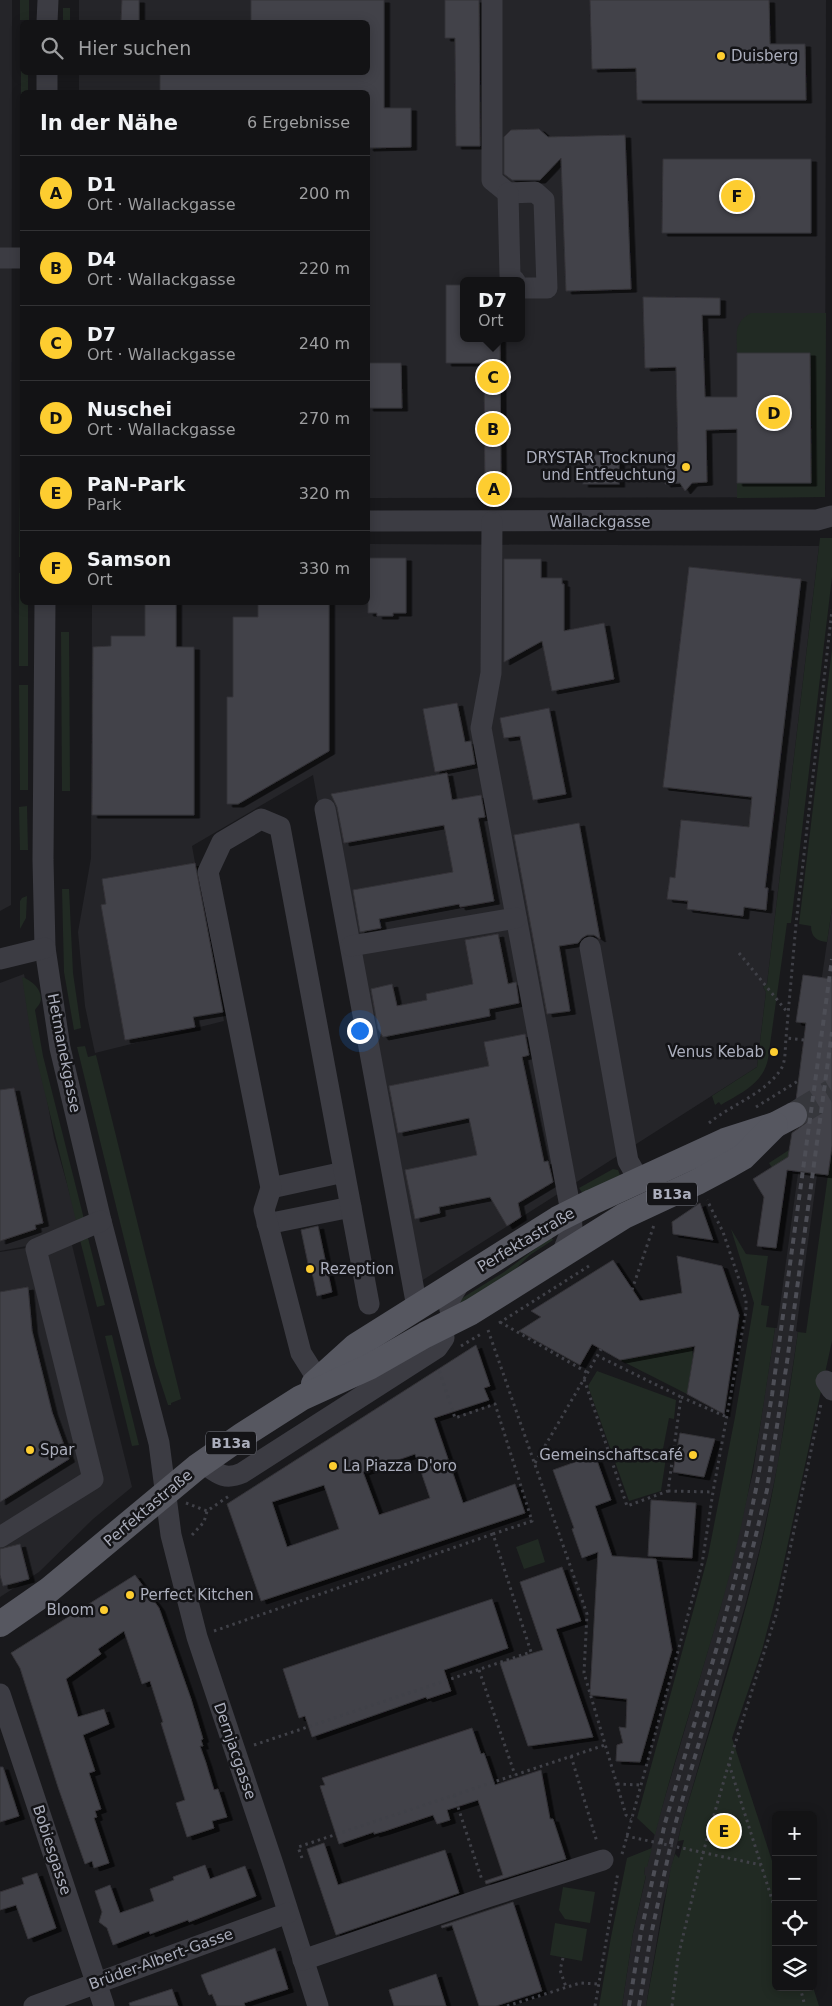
<!DOCTYPE html>
<html lang="de">
<head>
<meta charset="utf-8">
<style>
  body { margin:0; font-family:"DejaVu Sans",sans-serif; background:#202022; color:#f1f3f6 }
  .controls { position:absolute; right:15px; bottom:15px; display:grid; overflow:hidden; border-radius:8px; box-shadow:0 2px 12px #0003 }
  .controls button { width:45px; height:45px; display:grid; place-items:center; padding:0; border:0; border-bottom:1px solid #323234; background:#131315; color:#f1f3f6; font:25px sans-serif }
  .you { position:absolute; left:359px; top:1030px; width:18px; height:18px; margin:-12px; border:4px solid #fff; border-radius:50%; background:#1a73e8; box-shadow:0 0 0 8px #1a73e833 }
  .badge { display:grid; place-items:center; width:32px; height:32px; border-radius:50%; background:#fdcd30; color:#111; font-size:16px; font-weight:700 }
  .pin { position:absolute; translate:-50% -50%; border:2px solid #fff; box-shadow:0 1px 5px #0006 }
  .popup { position:absolute; left:460px; top:277px; width:65px; height:65px; box-sizing:border-box; display:grid; place-content:center; border-radius:8px; background:#131315; filter:drop-shadow(0 1px 4px #0005); font-size:16px; white-space:nowrap; color:#9d9ea0 }
  .popup b { font-size:19px; color:#f1f3f6 }
  .popup::after { content:''; position:absolute; left:50%; top:100%; margin-left:-10px; border:10px solid transparent; border-top-color:#131315 }
  .list { margin:0; padding:0; list-style:none }
  h2 { display:flex; justify-content:space-between; align-items:center; height:65px; margin:0; padding:0 20px; font-size:21px }
  h2 small { font-size:16px; font-weight:400; color:#9d9ea0 }
  .list li { display:grid; grid-template-columns:32px 1fr auto; gap:15px; align-items:center; box-sizing:border-box; height:75px; padding:0 20px; border-top:1px solid #323234 }
  .list b { display:block; font-size:19px; white-space:nowrap }
  .list p { margin:0; font-size:16px; white-space:nowrap; color:#9d9ea0 }
  .list em { font-size:16px; font-style:normal; color:#9d9ea0 }
  .icon { flex:none; width:28px; height:28px; fill:none; stroke:currentColor; stroke-width:2; stroke-linecap:round; stroke-linejoin:round }
  .map { position:relative; flex:none; width:832px; height:2006px; overflow:hidden }
  .search { position:absolute; background:#131315; box-shadow:0 2px 12px #0003; left:20px; top:20px; width:350px; height:55px; display:flex; align-items:center; gap:12px; box-sizing:border-box; padding:0 18px; border-radius:8px; color:#9d9ea0; font-size:19px }
  .panel { position:absolute; background:#131315; box-shadow:0 2px 12px #0003; left:20px; top:90px; width:350px; height:515px; border-radius:8px }
  .map>svg:first-child { display:block }
  .built { fill:#252529; fill-rule:evenodd }
  .green { fill:#212a23 }
  .building { fill:#434349; stroke:#343338; fill-rule:evenodd; filter:url(#shadow) }
  .lines { fill:none; stroke-linecap:round; stroke-linejoin:round }
  .major-tunnel { stroke:#36373c; stroke-width:26; stroke-dasharray:26 13; stroke-linecap:butt }
  .path { stroke:#404148; stroke-width:3; stroke-dasharray:2.5 4; stroke-linecap:butt }
  .minor { stroke:#3c3c43; stroke-width:21 }
  .major { stroke:#565760; stroke-width:26 }
  .rail { stroke:#4d4e56; stroke-width:4; stroke-dasharray:6 5; stroke-linecap:butt }
  .poi-dot { fill:#fdcd30; stroke:#141417; stroke-width:2 }
  .labels { text-anchor:middle; dominant-baseline:central; stroke-width:5; stroke-linejoin:round; paint-order:stroke }
  .shield { fill:#141417; stroke:#7e808a; stroke-width:1 }
  .shield-label { font-size:14px; font-weight:bold; fill:#abaebc }
  .poi-label { font-size:15px; fill:#abaebc; stroke:#141417; text-anchor:start }
  .street-label { font-size:15px; fill:#abaebc; stroke:#141417 }
</style>
</head>
<body>
<div class="map">
<svg width="832" height="2006" viewBox="0 0 832 2006">
  <defs>
    <filter id="shadow"><feDropShadow dx="5.5" dy="3" stdDeviation="0" flood-color="#0009"/></filter>
  </defs>
  <rect width="100%" height="100%" fill="#19191c"/>
  <g class="built">
    <polygon points="0,0 12,0 11,905 0,911"/>
    <path d="M79,0H826L825,497L368,498V92H79V73L368,72V22H79ZM464,281H522V338H464Z"/>
    <polygon points="368,544 819,546 767,984 763,987 766,992 757,1067 404,1292 313,775 192,846 224,1021 95,1053 85,1006 78,932 91,858 92,603 368,602"/>
    <polygon points="832,908 832,1064 796,1331 798,1332 778,1464 761,1544 745,1606 681,1827 663,1905 646,2006 622,2006 633,1933 646,1876 644,1875 645,1866 647,1866 658,1821 720,1609 753,1472 775,1328 777,1328 821,1004 818,1004"/>
    <polygon points="24,974 54,1138 79,1226 27,1246 0,1251 0,983"/>
    <polygon points="71,1241 132,1487 93,1519 39,1572 0,1597 0,1252"/>
  </g>
  <g class="green">
    <rect x="20" y="0" width="9" height="20"/>
    <rect x="63" y="8" width="7" height="14"/>
    <polygon points="21,39 22,39 22,72 28,73 28,92 22,92 22,249 21,249"/>
    <rect x="20" y="266" width="2" height="67"/>
    <path d="M751,313H826L825,497L737,498V483H811L810,353H737C737,334 733,323 751,313Z"/>
    <rect x="20" y="350" width="2" height="123"/>
    <polygon points="20,489 22,489 22,557 19,557"/>
    <path d="M820,538H832V577L791,923H787L768,1059C763,1084 741,1093 721,1105L719,1102L715,1105L712,1096L757,1067L766,992L763,987L767,984Z"/>
    <polygon points="19,573 22,573 22,602 28,603 28,666 19,666"/>
    <polygon points="61,632 69,632 70,791 62,791"/>
    <path d="M832,649V908L827,942C817,941 811,937 811,926L799,924Z"/>
    <polygon points="19,685 28,685 28,790 20,790"/>
    <polygon points="27,806 28,850 20,850 19,807"/>
    <polygon points="62,889 69,889 73,973 81,1028 74,1030 64,972"/>
    <polygon points="27,896 26,918 20,929 20,901 22,898"/>
    <path d="M22,977C31,980 41,988 41,999C41,1003 37,1007 35,1010L43,1056L84,1219L76,1221L31,1036Z"/>
    <polygon points="85,1046 88,1057 96,1055 181,1399 171,1403 171,1405 168,1405 155,1365 77,1047"/>
    <path d="M832,1146V1341L778,1589L762,1650L732,1738L776,1873V1987H813L819,2006H646L671,1867L675,1854L679,1858L684,1840L678,1841L681,1827C709,1732 740,1638 762,1542C778,1472 788,1402 798,1332L806,1333Z"/>
    <polygon points="789,1150 785,1188 769,1163"/>
    <polygon points="613,1169 618,1170 620,1175 583,1194 579,1188"/>
    <path d="M731,1229L746,1254L768,1256L761,1305L769,1306L766,1327L775,1328C763,1410 751,1492 730,1573C707,1661 677,1747 655,1835L637,1818L708,1556L735,1417L754,1303Z"/>
    <polygon points="551,1237 553,1240 530,1255 505,1279 463,1307 459,1300 504,1272"/>
    <polygon points="88,1238 105,1305 97,1307 80,1240"/>
    <polygon points="112,1335 139,1445 132,1446 105,1336"/>
    <polygon points="692,1347 693,1357 687,1394 620,1360"/>
    <polygon points="597,1371 676,1400 674,1419 669,1418 663,1449 667,1451 661,1491 629,1501 588,1386"/>
    <polygon points="538,1539 545,1562 524,1569 516,1547"/>
    <polygon points="652,1848 647,1867 645,1867 644,1875 646,1875 633,1933 622,2006 599,2006 611,1937 627,1858"/>
    <polygon points="563,1887 595,1892 590,1923 565,1919 559,1910"/>
    <polygon points="555,1923 587,1929 582,1961 550,1955"/>
  </g>
  <g class="building">
    <polygon points="122,0 139,0 139,22 121,22"/>
    <polygon points="251,0 384,0 384,108 411,108 411,147 368,148 368,92 160,92 160,72 368,72 368,22 251,22"/>
    <polygon points="445,0 479,0 480,146 456,146 455,38 445,38"/>
    <polygon points="590,0 769,0 770,44 805,44 806,100 637,100 636,68 592,69"/>
    <polygon points="539,129 548,137 625,135 631,289 566,291 561,158 540,180 512,180 504,174 504,137 511,130"/>
    <polygon points="663,159 811,159 811,233 662,233"/>
    <polygon points="446,285 464,285 464,338 500,338 501,492 485,492 484,363 446,363"/>
    <polygon points="643,297 720,298 720,315 702,315 705,397 737,397 737,353 810,353 811,483 737,483 737,429 706,430 707,482 692,483 685,491 680,483 665,484 665,452 678,452 676,367 645,368"/>
    <polygon points="368,363 401,363 402,408 368,408"/>
    <rect x="583" y="455" width="36" height="29"/>
    <polygon points="368,558 406,558 406,613 393,613 393,616 377,616 377,613 368,613"/>
    <polygon points="504,559 541,559 541,578 562,578 562,584 564,584 564,631 604,623 614,679 552,691 542,641 504,662"/>
    <polygon points="689,567 801,579 765,888 768,888 766,910 744,907 743,916 687,909 688,901 667,899 670,877 675,878 681,820 749,827 752,797 663,787"/>
    <polygon points="145,602 176,602 176,647 194,647 194,815 92,815 93,647 111,646 111,636 145,636"/>
    <polygon points="258,602 329,602 329,751 238,804 227,804 227,697 233,697 233,617 258,617"/>
    <polygon points="457,703 465,742 471,741 475,764 435,772 423,709"/>
    <polygon points="549,708 566,794 533,800 520,736 504,738 500,718"/>
    <polygon points="447,773 452,800 481,795 485,817 478,818 494,901 460,907 459,904 379,919 381,928 360,932 353,890 453,872 444,825 344,843 337,807 331,794"/>
    <polygon points="579,823 600,939 594,935 587,935 582,938 578,943 559,946 570,1011 547,1014 514,835"/>
    <polygon points="195,863 223,1012 193,1017 195,1027 125,1040 101,905 106,904 102,879"/>
    <polygon points="498,934 508,984 516,982 519,1003 489,1009 490,1016 383,1037 378,1029 371,989 392,984 397,1006 427,1000 426,994 473,984 465,940"/>
    <polygon points="803,975 832,979 832,1146 828,1175 787,1170 776,1248 757,1246 764,1197 753,1179 788,1157 792,1133 806,1123 809,1116 807,1108 802,1103 796,1100 806,1023 796,1022"/>
    <polygon points="525,1034 529,1055 522,1057 544,1162 548,1161 553,1182 518,1203 521,1217 507,1226 490,1197 439,1207 440,1213 415,1219 405,1170 477,1155 469,1118 398,1133 389,1086 489,1066 484,1042"/>
    <polygon points="14,1088 43,1223 35,1225 36,1229 0,1241 0,1090"/>
    <polygon points="700,1203 713,1240 673,1234 672,1222"/>
    <polygon points="318,1226 332,1292 317,1296 312,1272 310,1273 301,1230"/>
    <polygon points="677,1256 722,1266 739,1315 724,1414 687,1394 695,1346 620,1360 592,1344 580,1365 519,1331 541,1317 531,1311 613,1260 640,1301 682,1293"/>
    <polygon points="28,1287 32,1331 52,1412 69,1459 0,1502 0,1292"/>
    <path d="M476,1345L490,1386L484,1388L489,1400L434,1418L463,1503L515,1484L525,1513L261,1601L227,1504ZM415,1454L430,1498L379,1515L363,1472ZM324,1485L339,1529L287,1547L272,1502Z"/>
    <polygon points="680,1433 715,1439 704,1477 673,1472"/>
    <polygon points="595,1455 611,1500 595,1506 612,1556 656,1559 672,1650 640,1762 616,1761 617,1745 623,1743 619,1727 626,1728 627,1699 590,1695 598,1552 582,1558 572,1529 574,1528 553,1470"/>
    <polygon points="651,1500 696,1503 692,1558 648,1556"/>
    <polygon points="20,1544 29,1579 3,1586 0,1575 0,1549"/>
    <polygon points="562,1567 581,1621 556,1629 593,1737 528,1746 500,1663 543,1650 520,1582"/>
    <polygon points="135,1575 159,1608 191,1699 203,1739 201,1740 203,1746 200,1746 206,1763 214,1790 218,1789 227,1817 212,1821 214,1828 187,1837 176,1803 185,1800 161,1723 163,1722 150,1681 142,1684 124,1631 98,1649 101,1654 66,1679 78,1717 104,1709 109,1724 83,1735 95,1771 89,1773 101,1809 95,1811 97,1817 94,1818 109,1863 94,1868 92,1861 85,1864 58,1787 20,1668 11,1653"/>
    <polygon points="492,1599 508,1648 444,1670 451,1691 427,1699 426,1697 312,1737 305,1716 299,1718 283,1669"/>
    <polygon points="472,1728 481,1754 484,1753 495,1785 541,1770 550,1819 553,1819 566,1859 486,1884 485,1881 503,1875 478,1800 447,1810 450,1820 437,1824 433,1815 385,1831 374,1834 374,1832 339,1844 320,1786 325,1785 322,1778"/>
    <polygon points="0,1767 3,1767 19,1816 0,1822"/>
    <polygon points="324,1843 338,1885 445,1850 459,1893 336,1935 307,1849"/>
    <polygon points="205,1865 210,1879 245,1866 256,1896 189,1922 188,1920 150,1934 149,1931 113,1945 107,1928 99,1922 102,1912 95,1891 110,1885 120,1913 154,1901 150,1889 174,1880 173,1877"/>
    <polygon points="37,1873 56,1928 28,1939 16,1905 0,1910 0,1892 24,1884 22,1878"/>
    <polygon points="513,1902 542,1991 496,2006 479,2006 452,1925 442,1928 441,1926"/>
    <polygon points="275,1948 288,1989 244,2003 245,2006 217,2006 212,1994 209,1995 201,1975"/>
    <polygon points="436,1974 446,2006 394,2006 389,1990"/>
    <polygon points="172,1989 178,2006 130,2006 129,2003"/>
  </g>
  <g class="lines">
    <polyline class="major-tunnel" points="794,1115 832,1092"/>
    <g class="path">
      <polyline points="739,953 788,1013"/>
      <polyline points="804,1040 786,1038 796,924 832,610"/>
      <polyline points="756,1107 798,1081"/>
      <path d="M709,1123C732,1104 765,1094 781,1069C786,1062 785,1047 786,1038"/>
      <polyline points="632,1290 654,1225"/>
      <polyline points="500,1322 588,1373"/>
      <polyline points="499,1323 589,1266"/>
      <polyline points="488,1330 587,1614 584,1673 626,1815 631,1819"/>
      <polyline points="461,1346 481,1334"/>
      <polyline points="584,1379 601,1349"/>
      <polyline points="681,1397 727,1417"/>
      <polyline points="535,1463 584,1379 627,1506 668,1491 681,1397 598,1356"/>
      <polyline points="668,1491 713,1492"/>
      <polyline points="186,1503 207,1511"/>
      <polyline points="192,1535 204,1522 207,1511 229,1496"/>
      <polyline points="214,1631 493,1534"/>
      <polyline points="479,1670 515,1775"/>
      <polyline points="254,1745 531,1652 493,1534 532,1521 495,1404 455,1418 439,1370"/>
      <polyline points="571,1756 597,1842"/>
      <polyline points="729,1764 776,1912"/>
      <polyline points="617,1784 641,1785"/>
      <polyline points="454,1795 482,1880"/>
      <polyline points="626,1836 761,1865"/>
      <polyline points="622,1854 702,1564 713,1492 746,1311 746,1300 723,1232 707,1200"/>
      <polyline points="302,1858 298,1847 605,1745"/>
      <polyline points="563,1958 560,1970 566,1987"/>
      <polyline points="800,1987 805,2006"/>
      <polyline points="507,2006 580,1983 598,1984"/>
      <polyline points="595,2006 618,1872"/>
      <polyline points="672,2006 678,1957 703,1853 729,1763 776,1615 821,1404"/>
    </g>
    <g class="minor">
      <polyline points="492,0 492,180 508,193 535,192 544,200 547,288 522,288"/>
      <polyline points="47,22 48,0"/>
      <polyline points="47,92 47,72"/>
      <polyline points="508,193 510,276 515,281"/>
      <polyline points="0,258 22,258"/>
      <polyline points="368,521 817,520 832,516"/>
      <polyline points="492,522 491,673 481,728 571,1212 572,1228 562,1254"/>
      <polyline points="45,602 43,860 45,948 60,1048 101,1221 159,1443 171,1535 197,1637 274,1867 318,2006"/>
      <polyline points="325,809 417,1307"/>
      <polyline points="351,946 516,918"/>
      <polyline points="590,947 628,1161 639,1180"/>
      <polyline points="0,959 45,948"/>
      <polyline points="271,1188 344,1172"/>
      <polyline points="267,1224 351,1207"/>
      <path d="M454,1321C444,1300 452,1296 463,1278"/>
      <polyline points="318,1380 301,1353 264,1210 271,1188 208,872 222,842 261,819 280,827 369,1304"/>
      <polyline points="826,1381 832,1390"/>
      <path d="M203,1463C217,1473 224,1481 242,1473L437,1348L444,1338L443,1326"/>
      <polyline points="0,1537 93,1479 36,1249 101,1221"/>
      <polyline points="0,1694 104,2006"/>
      <polyline points="303,1960 487,1897 603,1860"/>
      <polyline points="34,2006 288,1913"/>
    </g>
    <g class="major">
      <polyline points="314,1384 356,1346 558,1219 592,1202 725,1141 775,1125 794,1115"/>
      <polyline points="0,1624 49,1590 197,1467 243,1435 301,1398 369,1367 425,1335 471,1312 624,1216 697,1182 729,1165 743,1157 775,1125"/>
    </g>
    <g class="rail">
      <polyline points="629,2006 641,1932 665,1823 717,1647 745,1541 756,1489 772,1395 832,959"/>
      <polyline points="639,2006 651,1935 675,1825 736,1616 767,1490 787,1362 832,1032"/>
    </g>
  </g>
  <g class="poi-dot">
    <circle cx="721" cy="56" r="5"/>
    <circle cx="686" cy="467" r="5"/>
    <circle cx="774" cy="1052" r="5"/>
    <circle cx="310" cy="1269" r="5"/>
    <circle cx="30" cy="1450" r="5"/>
    <circle cx="693" cy="1455" r="5"/>
    <circle cx="333" cy="1466" r="5"/>
    <circle cx="130" cy="1595" r="5"/>
    <circle cx="104" cy="1610" r="5"/>
  </g>
  <g class="labels">
    <g class="shield">
      <rect x="647" y="1182.5" width="50" height="23" rx="4"/>
      <rect x="206" y="1431.5" width="50" height="23" rx="4"/>
    </g>
    <g class="shield-label">
      <text x="672" y="1194">B13a</text>
      <text x="231" y="1443">B13a</text>
    </g>
    <g class="poi-label">
      <text x="731" y="56">Duisberg</text>
      <text x="676" y="458" text-anchor="end">DRYSTAR Trocknung<tspan x="676" dy="17">und Entfeuchtung</tspan></text>
      <text x="764" y="1052" text-anchor="end">Venus Kebab</text>
      <text x="320" y="1269">Rezeption</text>
      <text x="40" y="1450">Spar</text>
      <text x="683" y="1455" text-anchor="end">Gemeinschaftscafé</text>
      <text x="343" y="1466">La Piazza D'oro</text>
      <text x="140" y="1595">Perfect Kitchen</text>
      <text x="94" y="1610" text-anchor="end">Bloom</text>
    </g>
    <g class="street-label">
      <text x="600" y="522">Wallackgasse</text>
      <text transform="translate(64 1053) rotate(79)">Hetmanekgasse</text>
      <text transform="translate(526 1240) rotate(-31)">Perfektastraße</text>
      <text transform="translate(148 1508) rotate(-40)">Perfektastraße</text>
      <text transform="translate(235 1751) rotate(71)">Dernjacgasse</text>
      <text transform="translate(52 1850) rotate(72)">Bobiesgasse</text>
      <text transform="translate(161 1959) rotate(-20)">Brüder-Albert-Gasse</text>
    </g>
  </g>
</svg>
<div class="controls">
<button>+</button>
<button>−</button>
<button><svg class="icon" aria-label="locate" viewBox="0 0 24 24"><circle cx="12" cy="12" r="6"/><path d="M12 2v4M12 18v4M2 12h4M18 12h4"/></svg></button>
<button><svg class="icon" aria-label="layers" viewBox="0 0 24 24"><path d="M12 4l9 5-9 5-9-5zM3 14l9 5 9-5"/></svg></button>
</div>
<div class="you"></div>
<div class="pin badge" style="left:494px;top:489px">A</div>
<div class="pin badge" style="left:493px;top:429px">B</div>
<div class="pin badge" style="left:493px;top:377px">C</div>
<div class="popup"><b>D7</b>Ort</div>
<div class="pin badge" style="left:774px;top:413px">D</div>
<div class="pin badge" style="left:724px;top:1831px">E</div>
<div class="pin badge" style="left:737px;top:196px">F</div>
<div class="search"><svg class="icon" aria-label="search" viewBox="0 0 24 24"><circle cx="10" cy="10" r="6"/><path d="M15 15l6 6"/></svg>Hier suchen</div>
<section class="panel">
<h2>In der Nähe<small>6 Ergebnisse</small></h2>
<ul class="list">
<li><span class="badge">A</span><div><b>D1</b><p>Ort · Wallackgasse</p></div><em>200 m</em></li>
<li><span class="badge">B</span><div><b>D4</b><p>Ort · Wallackgasse</p></div><em>220 m</em></li>
<li><span class="badge">C</span><div><b>D7</b><p>Ort · Wallackgasse</p></div><em>240 m</em></li>
<li><span class="badge">D</span><div><b>Nuschei</b><p>Ort · Wallackgasse</p></div><em>270 m</em></li>
<li><span class="badge">E</span><div><b>PaN-Park</b><p>Park</p></div><em>320 m</em></li>
<li><span class="badge">F</span><div><b>Samson</b><p>Ort</p></div><em>330 m</em></li>
</ul>
</section>
</div>
</body>
</html>
